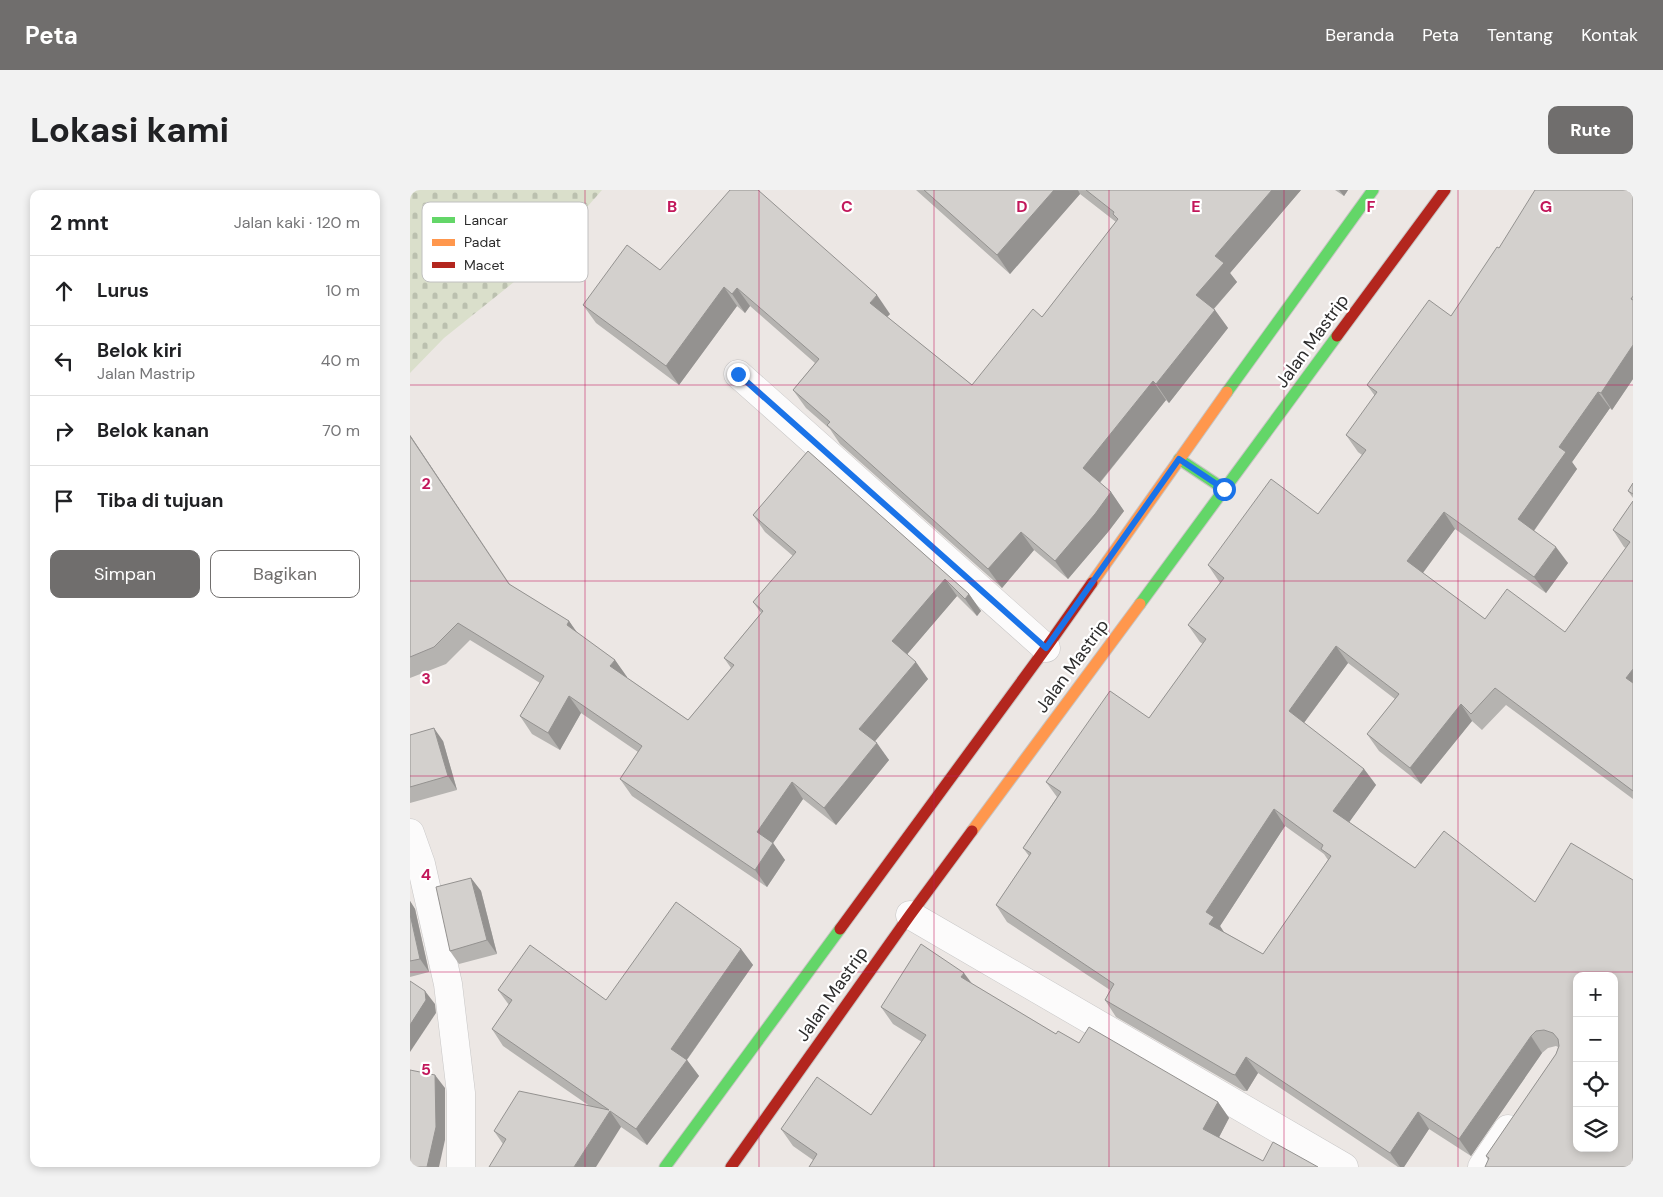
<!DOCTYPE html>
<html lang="id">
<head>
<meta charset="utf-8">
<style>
  body { margin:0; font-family:"DM Sans",sans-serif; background:#f2f2f2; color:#202124 }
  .controls { position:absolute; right:15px; bottom:15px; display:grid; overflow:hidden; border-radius:10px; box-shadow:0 2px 8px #0003 }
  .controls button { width:45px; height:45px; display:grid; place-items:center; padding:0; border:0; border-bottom:1px solid #e0e0e0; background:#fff; color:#202124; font:25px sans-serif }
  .stop { position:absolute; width:15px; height:15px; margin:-11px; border:4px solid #1a73e8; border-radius:50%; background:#fff }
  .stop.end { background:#1a73e8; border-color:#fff; box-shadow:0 1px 5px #0008 }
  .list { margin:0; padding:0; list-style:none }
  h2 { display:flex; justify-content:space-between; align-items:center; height:65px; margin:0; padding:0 20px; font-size:21px }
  h2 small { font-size:16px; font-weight:400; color:#757577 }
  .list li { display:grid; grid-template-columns:32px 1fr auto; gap:15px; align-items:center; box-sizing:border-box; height:70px; padding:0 20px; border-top:1px solid #e0e0e0 }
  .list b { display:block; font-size:19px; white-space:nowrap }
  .list p { margin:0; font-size:16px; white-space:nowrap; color:#757577 }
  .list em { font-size:16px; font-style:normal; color:#757577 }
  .actions { display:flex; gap:10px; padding:15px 20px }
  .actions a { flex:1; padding:11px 0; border:1px solid #706e6d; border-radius:10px; text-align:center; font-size:18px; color:#706e6d }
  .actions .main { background:#706e6d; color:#fff }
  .icon { flex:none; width:28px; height:28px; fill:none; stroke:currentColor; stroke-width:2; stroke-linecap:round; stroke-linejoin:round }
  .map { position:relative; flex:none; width:1223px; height:977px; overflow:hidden; border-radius:10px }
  header { display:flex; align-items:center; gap:30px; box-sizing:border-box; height:70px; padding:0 25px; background:#706e6d; color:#fff }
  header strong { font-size:24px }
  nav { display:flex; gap:28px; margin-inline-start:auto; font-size:18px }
  .intro { display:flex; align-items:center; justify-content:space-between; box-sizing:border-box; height:120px; padding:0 30px }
  h1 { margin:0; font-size:35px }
  .button { padding:12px 22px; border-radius:10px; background:#706e6d; color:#fff; font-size:18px; font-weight:700 }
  main { display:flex; gap:30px; padding:0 30px }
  aside { flex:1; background:#fff; border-radius:10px; box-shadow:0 2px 8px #0003 }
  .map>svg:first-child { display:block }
  .cemetery { fill:url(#cemetery-stones) }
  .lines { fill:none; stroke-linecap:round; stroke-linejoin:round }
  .street-casing { stroke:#c7c6c6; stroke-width:29 }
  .fast-casing { stroke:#c6c4c3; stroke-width:13 }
  .slow-casing { stroke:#c6c4c3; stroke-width:13 }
  .jam-casing { stroke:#c6c4c3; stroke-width:13 }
  .street { stroke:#fcfbfb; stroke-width:28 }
  .fast { stroke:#63d668; stroke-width:11 }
  .slow { stroke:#ff974d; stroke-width:11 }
  .jam { stroke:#b3261e; stroke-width:11 }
  .wall { fill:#b5b3b0; fill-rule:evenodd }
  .shaded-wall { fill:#949290 }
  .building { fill:#d3d0cd; stroke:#949290; fill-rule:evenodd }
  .route { stroke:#1a73e8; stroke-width:6 }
  .grid { fill:none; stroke:#c2185b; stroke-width:1; stroke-opacity:0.55 }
  .labels { text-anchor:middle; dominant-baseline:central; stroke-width:4.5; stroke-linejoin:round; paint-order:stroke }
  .street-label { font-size:18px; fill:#2d2d2d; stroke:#fff }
  .key { fill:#fff; stroke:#c0c0c0; stroke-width:1 }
  .key-label { font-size:14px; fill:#2d2d2d }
  .grid-label { font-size:16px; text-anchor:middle; font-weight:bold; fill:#c2185b; stroke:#fff; stroke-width:4.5; stroke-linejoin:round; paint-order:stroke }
</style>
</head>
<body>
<header>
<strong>Peta</strong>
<nav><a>Beranda</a><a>Peta</a><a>Tentang</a><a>Kontak</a></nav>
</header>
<div class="intro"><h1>Lokasi kami</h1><a class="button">Rute</a></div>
<main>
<aside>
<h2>2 mnt<small>Jalan kaki · 120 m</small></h2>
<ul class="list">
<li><svg class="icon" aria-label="ahead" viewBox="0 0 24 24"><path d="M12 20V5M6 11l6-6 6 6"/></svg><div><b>Lurus</b></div><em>10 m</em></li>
<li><svg class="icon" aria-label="left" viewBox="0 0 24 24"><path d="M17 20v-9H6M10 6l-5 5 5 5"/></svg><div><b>Belok kiri</b><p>Jalan Mastrip</p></div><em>40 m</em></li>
<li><svg class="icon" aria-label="right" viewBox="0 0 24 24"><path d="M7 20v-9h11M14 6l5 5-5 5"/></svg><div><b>Belok kanan</b></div><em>70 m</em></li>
<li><svg class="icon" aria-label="arrive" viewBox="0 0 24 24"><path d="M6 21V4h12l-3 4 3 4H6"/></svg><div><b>Tiba di tujuan</b></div></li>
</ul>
<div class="actions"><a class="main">Simpan</a><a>Bagikan</a></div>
</aside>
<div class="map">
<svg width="1223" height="977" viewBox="0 0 1223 977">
  <defs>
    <pattern id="cemetery-stones" width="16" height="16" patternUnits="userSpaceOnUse" patternTransform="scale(1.25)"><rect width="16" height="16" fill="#dadfcb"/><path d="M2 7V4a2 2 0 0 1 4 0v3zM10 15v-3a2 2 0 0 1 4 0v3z" fill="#bbc0af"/></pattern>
  </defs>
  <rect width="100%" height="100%" fill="#ece7e4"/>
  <polygon class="cemetery" points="0,0 192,0 129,72 34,148 0,183"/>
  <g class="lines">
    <g class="street-casing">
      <g id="street">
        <polyline points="328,184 636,458"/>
        <polyline points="0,643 11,674 38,794 51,903 51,977"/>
        <polyline points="500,725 934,977"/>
        <polyline points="1072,977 1098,939"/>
      </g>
    </g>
    <g class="fast-casing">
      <g id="fast">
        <polyline points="817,202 963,0"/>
        <polyline points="769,269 814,299"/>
        <polyline points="730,414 927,146"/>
        <polyline points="255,977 430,739"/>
      </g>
    </g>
    <g class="slow-casing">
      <g id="slow">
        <polyline points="682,393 817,202"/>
        <polyline points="562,641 730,414"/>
      </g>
    </g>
    <g class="jam-casing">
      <g id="jam">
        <polyline points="927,146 1035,0"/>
        <polyline points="430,739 636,458 682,393"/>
        <polyline points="321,977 500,725 562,641"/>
      </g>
    </g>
    <use href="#street" class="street"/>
    <use href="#fast" class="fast"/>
    <use href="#slow" class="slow"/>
    <use href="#jam" class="jam"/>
  </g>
  <g class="wall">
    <polygon points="506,0 891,0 820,83 827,92 804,119 818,138 759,213 756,210 690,293 701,302 714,321 698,342 658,389 624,360 592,398 430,254 420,239 396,218 383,200 405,173 340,116 335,123 327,116 269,195 186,133 173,115 250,80 480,124 477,127 562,195 632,127 706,32 670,4 600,84"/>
    <polygon points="925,0 938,0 934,6"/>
    <path d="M1223,0V189L1202,220L1200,218L1162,272L1167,279L1124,341L1158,373L1136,403L1045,339L1013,383L1075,429L1155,442L1216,358L1214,357L1203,340L1223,311V609L1096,515L1072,540L1062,531L1011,594L969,561L957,544L985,509L938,473L894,533L954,579L966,595L939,632L1005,678L1034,641L1223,977L1078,970L1076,966L1146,864L1148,857L1146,856L1138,858L1132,863L1061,966L1019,939L994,977H988L848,883L837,901H834L706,827L695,810L700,800L597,732L586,715L619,666L613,658L647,607L636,592L739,528L793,454L790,452L778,435L810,393L798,375L908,324L952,265L948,262L936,245L965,206L957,195L1041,126L1089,58ZM875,636L914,664L918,670L853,764L814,742L810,736Z"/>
    <polygon points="0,245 100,395 159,431 167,443 205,470 217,487 216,487 278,530 321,478 314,468 351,423 343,412 383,366 355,342 343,325 398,261 559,404 571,421 567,426 547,406 497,464 518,489 464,551 479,570 426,635 393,609 363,653 375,670 357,697 222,606 210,589 228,562 171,523 150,560 122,544 110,526 130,493 60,450 36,474 0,488"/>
    <polygon points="1223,293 1223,308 1218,301"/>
    <polygon points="0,545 33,551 47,600 0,613"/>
    <polygon points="61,688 71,701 87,764 49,774 40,761"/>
    <polygon points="0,711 5,719 19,782 0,787"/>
    <polygon points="331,759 343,775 277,870 289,886 237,955 211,937 93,954 84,941 181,917 93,856 82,839 99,815 88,800 196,810"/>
    <polygon points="562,794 646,844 669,853 808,912 819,928 809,947 853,971 908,977 403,970 383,956 371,939 461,925 512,852 483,834 471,817"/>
  </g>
  <g class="shaded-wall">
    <polygon points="644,0 668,0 670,4 600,84 587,65"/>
    <polygon points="862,0 891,0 820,83 827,92 799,124 786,105 805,66"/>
    <polygon points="929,0 938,0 934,6"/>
    <polygon points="314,97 327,116 269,195 256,176"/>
    <polygon points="327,98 340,116 335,123 322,104"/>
    <polygon points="467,105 480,124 473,131 460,113"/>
    <polygon points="805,120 818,138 759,213 746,194"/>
    <polygon points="1223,155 1223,189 1202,220 1191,203"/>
    <polygon points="743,191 756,210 686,297 673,278"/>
    <polygon points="1188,202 1200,218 1162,272 1167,279 1120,346 1108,329 1149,257"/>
    <polygon points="0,245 111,411 0,246"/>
    <polygon points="701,302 714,321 698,342 658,389 645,371"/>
    <polygon points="1034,322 1045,339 1009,388 997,371"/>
    <polygon points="611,342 624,360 592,398 578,379"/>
    <polygon points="1146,357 1158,373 1136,403 1124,387"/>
    <polygon points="535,389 547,406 494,468 482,451"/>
    <polygon points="559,404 571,421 567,426 555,409"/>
    <polygon points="159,431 171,448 157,435"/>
    <polygon points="926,456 938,473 890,538 879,521"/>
    <polygon points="205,470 217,487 212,493 200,476"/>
    <polygon points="506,472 518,489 461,556 449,539"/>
    <polygon points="1223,479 1223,497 1216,488"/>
    <polygon points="159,506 171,523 150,560 138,543"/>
    <polygon points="1051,514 1062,531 1011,594 1000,578"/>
    <polygon points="24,538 33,551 47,600 38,586"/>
    <polygon points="467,553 479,570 426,635 414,618"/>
    <polygon points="954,579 966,595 935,638 923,621"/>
    <polygon points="382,592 393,609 359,659 347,642"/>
    <polygon points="864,619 875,636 810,736 815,744 799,734 796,722"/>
    <polygon points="363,653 375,670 357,697 345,680"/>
    <polygon points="61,688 71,701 87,764 77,750"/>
    <polygon points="0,711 5,719 19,782 10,769 0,724"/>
    <polygon points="331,759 343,775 273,875 261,859"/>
    <polygon points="554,783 566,799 551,787"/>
    <polygon points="15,801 25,814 26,823 0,862 0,835"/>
    <polygon points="1121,846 1132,863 1061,966 1049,949"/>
    <polygon points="836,867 848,883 837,901 825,885"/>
    <polygon points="277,870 289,886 237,955 226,939"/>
    <polygon points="25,885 35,898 35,950 29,977 17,977"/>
    <polygon points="808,912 819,928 805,955 793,939"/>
    <polygon points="200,921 211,937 186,977 164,977"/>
    <polygon points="1008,922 1019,939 994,977 990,977 980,963"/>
  </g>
  <g class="building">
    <polygon points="320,0 348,0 467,105 460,113 562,195 623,119 632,127 708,29 703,24 704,22 676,0 862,0 805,66 814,73 786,105 805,120 746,194 743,191 673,278 701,302 685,324 645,371 611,342 578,379 417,235 420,232 383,200 409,169 327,98 322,104 314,97 256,176 173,115 217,55 250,80"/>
    <polygon points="514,0 644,0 587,65"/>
    <path d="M1125,0H1223V106L1221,109L1223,110V155L1191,203L1188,202L1149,257L1156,262L1108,329L1146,357L1124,387L1034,322L997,371L1075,429L1097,399L1155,442L1220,352L1203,340L1223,311V479L1216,488L1223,493V601L1085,498L1061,524L1051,514L1000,578L957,544L989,504L926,456L879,521L954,579L923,621L1005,678L1034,641L1125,712L1161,653L1223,690V977H1075L1079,968L1076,966L1146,864L1149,856L1148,849L1143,843L1134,840L1126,841L1121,846L1049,949L1008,922L980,963L836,867L825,885L822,884L695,810L704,794L586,715L621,663L613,658L651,602L636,592L700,501L739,528L796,449L778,435L814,388L798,375L861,289L908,324L956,260L936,245L967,202L957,195L1019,110L1041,126L1087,57L1089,58ZM864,619L913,655L911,659L921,666L853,764L799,734L804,727L796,722ZM1167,786H1204V958H1167Z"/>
    <polygon points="0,246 99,394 159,431 157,435 205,470 200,476 278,530 324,475 314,468 353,421 343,412 386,362 343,325 398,261 559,404 555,409 535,389 482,451 506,472 449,539 467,553 414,618 382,592 347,642 363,653 345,680 210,589 232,556 159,506 138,543 110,526 134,486 48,433 24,457 0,467"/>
    <polygon points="1223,293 1223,304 1218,301"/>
    <polygon points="24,538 38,586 0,597 0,545"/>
    <polygon points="61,688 77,750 40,761 26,697"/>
    <polygon points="266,712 331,759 261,859 277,870 226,939 200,921 164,977 79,977 96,949 84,941 109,901 199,920 82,839 102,810 88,800 120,755 196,810"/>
    <polygon points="0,724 10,769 0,771"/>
    <polygon points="511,754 554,783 551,787 646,844 648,841 669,853 679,837 808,912 793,939 853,971 863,952 908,977 399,977 407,964 371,939 407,887 461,925 516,845 471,817"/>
    <polygon points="0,791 15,801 16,810 0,835"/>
    <polygon points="0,880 25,885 26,937 17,977 0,977"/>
  </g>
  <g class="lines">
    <polyline class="route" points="328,184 636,458 769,269 814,299"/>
  </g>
  <path class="grid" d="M175,0V977M349,0V977M524,0V977M699,0V977M874,0V977M1048,0V977M0,195H1223M0,391H1223M0,586H1223M0,782H1223"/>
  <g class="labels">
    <g class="street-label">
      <text transform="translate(902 151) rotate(-54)">Jalan Mastrip</text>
      <text transform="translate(662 476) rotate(-54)">Jalan Mastrip</text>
      <text transform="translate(422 804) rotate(-55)">Jalan Mastrip</text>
    </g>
  </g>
  <rect x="12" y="12" width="166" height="80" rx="8" class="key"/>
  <rect x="22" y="27" width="23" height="6" fill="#63d668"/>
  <rect x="22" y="49" width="23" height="7" fill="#ff974d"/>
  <rect x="22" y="72" width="23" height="6" fill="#b3261e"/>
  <g class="key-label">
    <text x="54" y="35">Lancar</text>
    <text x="54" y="57">Padat</text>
    <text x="54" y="80">Macet</text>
  </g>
  <g class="grid-label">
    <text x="262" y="22">B</text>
    <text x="437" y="22">C</text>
    <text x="612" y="22">D</text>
    <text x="786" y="22">E</text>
    <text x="961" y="22">F</text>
    <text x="1136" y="22">G</text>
    <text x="16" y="299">2</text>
    <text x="16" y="494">3</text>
    <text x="16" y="690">4</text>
    <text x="16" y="885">5</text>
  </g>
</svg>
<div class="controls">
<button>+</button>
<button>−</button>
<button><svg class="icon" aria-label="locate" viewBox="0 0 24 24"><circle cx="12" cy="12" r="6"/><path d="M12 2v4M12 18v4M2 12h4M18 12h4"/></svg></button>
<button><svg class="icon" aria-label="layers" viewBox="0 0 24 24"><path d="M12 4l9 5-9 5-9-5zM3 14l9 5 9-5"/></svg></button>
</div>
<div class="stop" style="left:814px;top:299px"></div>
<div class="stop end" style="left:328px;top:184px"></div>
</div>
</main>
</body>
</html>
